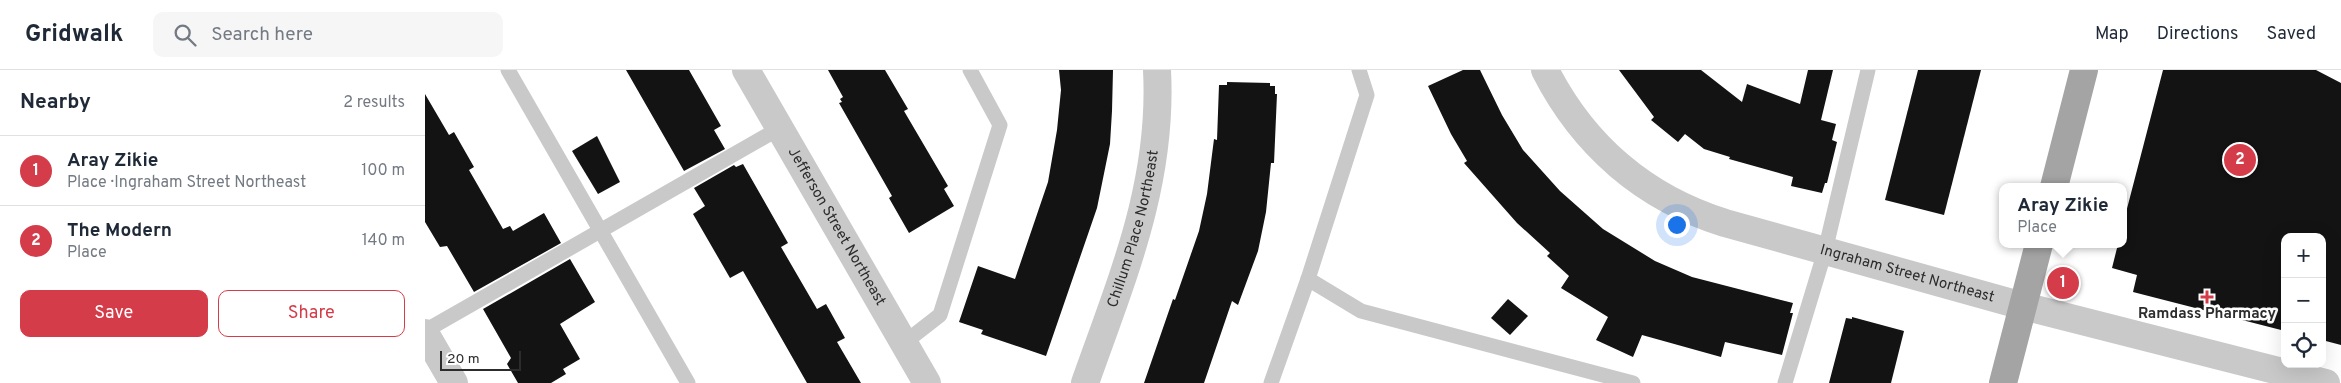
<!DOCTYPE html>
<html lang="en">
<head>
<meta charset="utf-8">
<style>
  body { margin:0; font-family:Overpass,sans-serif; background:#f6f6f7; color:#1f2937 }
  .controls { position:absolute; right:15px; bottom:15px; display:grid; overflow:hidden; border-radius:10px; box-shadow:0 5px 20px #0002 }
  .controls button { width:45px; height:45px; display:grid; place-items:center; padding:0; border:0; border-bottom:1px solid #e0e1e3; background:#fff; color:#1f2937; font:25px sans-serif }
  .scale { position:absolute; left:15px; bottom:12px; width:81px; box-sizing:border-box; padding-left:5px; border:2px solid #2c2c2c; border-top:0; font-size:14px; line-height:18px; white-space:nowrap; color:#2c2c2c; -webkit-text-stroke:4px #fff; paint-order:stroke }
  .you { position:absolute; left:1251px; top:154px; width:18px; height:18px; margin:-12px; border:4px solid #fff; border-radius:50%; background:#1a73e8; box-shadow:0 0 0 8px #1a73e833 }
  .badge { display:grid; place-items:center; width:32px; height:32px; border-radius:50%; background:#d53c49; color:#fff; font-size:16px; font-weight:700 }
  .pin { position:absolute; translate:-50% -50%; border:2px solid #fff; box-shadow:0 1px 5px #0006 }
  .popup { position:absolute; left:1574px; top:113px; width:128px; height:65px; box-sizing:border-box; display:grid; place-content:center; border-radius:10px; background:#fff; filter:drop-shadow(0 1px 4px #0005); font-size:16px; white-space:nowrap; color:#747a83 }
  .popup b { font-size:19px; color:#1f2937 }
  .popup::after { content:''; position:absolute; left:50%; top:100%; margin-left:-10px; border:10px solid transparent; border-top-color:#fff }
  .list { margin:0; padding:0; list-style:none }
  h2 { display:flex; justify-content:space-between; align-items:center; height:65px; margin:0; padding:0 20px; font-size:21px }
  h2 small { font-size:16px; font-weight:400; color:#747a83 }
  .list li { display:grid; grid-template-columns:32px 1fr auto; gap:15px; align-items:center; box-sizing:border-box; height:70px; padding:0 20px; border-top:1px solid #e0e1e3 }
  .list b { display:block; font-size:19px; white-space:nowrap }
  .list p { margin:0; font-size:16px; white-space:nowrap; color:#747a83 }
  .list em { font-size:16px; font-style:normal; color:#747a83 }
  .actions { display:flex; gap:10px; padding:15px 20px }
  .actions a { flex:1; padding:11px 0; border:1px solid #d53c49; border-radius:10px; text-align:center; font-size:18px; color:#d53c49 }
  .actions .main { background:#d53c49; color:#fff }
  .icon { flex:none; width:28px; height:28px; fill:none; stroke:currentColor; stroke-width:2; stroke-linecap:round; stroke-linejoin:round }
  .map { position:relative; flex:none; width:1916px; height:313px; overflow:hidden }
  header { display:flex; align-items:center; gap:30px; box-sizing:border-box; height:70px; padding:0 25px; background:#fff; border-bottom:1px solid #e0e1e3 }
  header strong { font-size:24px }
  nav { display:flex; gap:28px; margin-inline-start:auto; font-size:18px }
  .search { width:350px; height:45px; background:#f6f6f7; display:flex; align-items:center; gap:12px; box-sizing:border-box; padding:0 18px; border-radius:10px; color:#747a83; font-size:19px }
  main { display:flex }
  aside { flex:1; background:#fff }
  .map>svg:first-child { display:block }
  .building { fill:#131313 }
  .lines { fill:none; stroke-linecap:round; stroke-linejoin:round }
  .service { stroke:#c9c9c9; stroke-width:15 }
  .minor { stroke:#c9c9c9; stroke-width:28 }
  .primary { stroke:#a4a4a4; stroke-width:28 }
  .poi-dot { fill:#d53c49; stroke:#fff; stroke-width:2 }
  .labels { text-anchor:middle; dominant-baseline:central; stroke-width:5; stroke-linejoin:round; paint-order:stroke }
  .street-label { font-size:15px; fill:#2c2c2c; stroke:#fff }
  .poi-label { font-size:15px; font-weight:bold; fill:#2c2c2c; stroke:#fff }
</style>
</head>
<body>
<header>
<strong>Gridwalk</strong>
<div class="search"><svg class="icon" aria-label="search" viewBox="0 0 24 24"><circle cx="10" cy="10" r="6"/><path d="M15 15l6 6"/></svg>Search here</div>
<nav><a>Map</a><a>Directions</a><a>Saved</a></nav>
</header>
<main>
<aside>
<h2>Nearby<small>2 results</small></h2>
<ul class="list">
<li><span class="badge">1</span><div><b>Aray Zikie</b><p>Place · Ingraham Street Northeast</p></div><em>100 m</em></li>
<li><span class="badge">2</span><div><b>The Modern</b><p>Place</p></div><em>140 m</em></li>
</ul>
<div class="actions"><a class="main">Save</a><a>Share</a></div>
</aside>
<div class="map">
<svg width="1916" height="313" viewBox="0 0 1916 313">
  <rect width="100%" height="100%" fill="#fff"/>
  <g class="building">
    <polygon points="201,0 264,0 296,56 289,60 300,79 259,101"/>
    <polygon points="403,0 460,0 483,39 479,41 523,116 519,119 529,136 484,163 464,128 467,126 414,33 417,32 415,29 418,27"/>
    <polygon points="634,0 688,0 687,41 685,74 672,138 621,286 556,264 558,260 534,252 553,196 590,209 623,112 632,60 636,20"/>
    <polygon points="1038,0 1055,0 1077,45 1098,80 1135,121 1178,159 1230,191 1267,207 1368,233 1365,243 1368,243 1357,285 1300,272 1296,287 1217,265 1208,287 1171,270 1183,247 1136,218 1144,206 1122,186 1125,183 1092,153 1039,93 1042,91 1026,64 1003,16"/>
    <polygon points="1194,0 1276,0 1317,32 1322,14 1375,34 1383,0 1408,0 1396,50 1411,54 1407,70 1412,72 1402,113 1400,113 1397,123 1366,116 1368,107 1304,89 1305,87 1279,79 1260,64 1253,72 1226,50 1229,47"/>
    <polygon points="1493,0 1556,0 1519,145 1460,130"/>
    <polygon points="1738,0 1891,0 1916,13 1916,275 1897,270 1897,167 1860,167 1860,261 1708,222 1712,205 1687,198 1693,174 1698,174 1698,154"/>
    <polygon points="802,12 845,13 845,16 850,16 850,24 852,24 849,93 846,93 841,142 833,181 813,235 807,231 779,313 719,313 748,229 750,230 774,161 782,124 789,69 792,70 794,15 802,15"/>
    <polygon points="0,24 24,65 29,62 49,97 44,100 78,159 85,156 88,161 119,143 136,173 49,222 22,176 15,177 0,152"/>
    <polygon points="172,66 195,112 173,124 147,81"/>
    <polygon points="318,94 363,173 356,177 392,239 401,234 420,268 412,272 436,313 382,313 318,201 305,208 268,144 280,136 269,118 309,95 311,97"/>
    <polygon points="145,189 170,232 135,254 155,289 138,299 141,304 126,313 93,313 82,294 86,288 58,239"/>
    <polygon points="1083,229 1103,246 1085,265 1066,248"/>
    <polygon points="1427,247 1479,261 1466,313 1404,313 1421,248 1427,249"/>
  </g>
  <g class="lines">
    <g class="service">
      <polyline points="83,0 263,313"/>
      <polyline points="883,209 936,241 1208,313"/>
      <polyline points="0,261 355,58"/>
      <polyline points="479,273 515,245 575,55 545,0"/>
      <polyline points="846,313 883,209 942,25 934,0"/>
      <polyline points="1360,313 1400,181 1443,0"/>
    </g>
    <g class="minor">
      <path id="s1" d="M321,0L502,313"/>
      <path id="s2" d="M1120,0C1158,75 1219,128 1300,153L1598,236L1901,313"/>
      <polyline points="0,263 29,313"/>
      <path id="s3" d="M660,313C697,208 738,114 732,0"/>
    </g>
    <g class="primary">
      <polyline points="1629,117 1659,0"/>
      <polyline points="1578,313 1614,174"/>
    </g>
  </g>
  <path class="poi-dot" d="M1779.5 219.5h5v5h5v5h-5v5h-5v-5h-5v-5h5z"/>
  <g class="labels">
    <g class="street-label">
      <text stroke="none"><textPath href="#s1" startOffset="181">Jefferson Street Northeast</textPath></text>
      <text stroke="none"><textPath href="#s3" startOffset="162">Chillum Place Northeast</textPath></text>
      <text stroke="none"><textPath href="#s2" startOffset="432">Ingraham Street Northeast</textPath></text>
    </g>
    <g class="poi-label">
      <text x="1782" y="244">Ramdass Pharmacy</text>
    </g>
  </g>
</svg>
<div class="controls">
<button>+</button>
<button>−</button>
<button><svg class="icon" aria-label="locate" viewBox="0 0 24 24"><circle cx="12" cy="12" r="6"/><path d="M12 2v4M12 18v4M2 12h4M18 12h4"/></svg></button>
</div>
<div class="scale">20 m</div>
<div class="you"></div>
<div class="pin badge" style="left:1638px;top:213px">1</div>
<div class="popup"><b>Aray Zikie</b>Place</div>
<div class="pin badge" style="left:1815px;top:90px">2</div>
</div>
</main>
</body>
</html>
